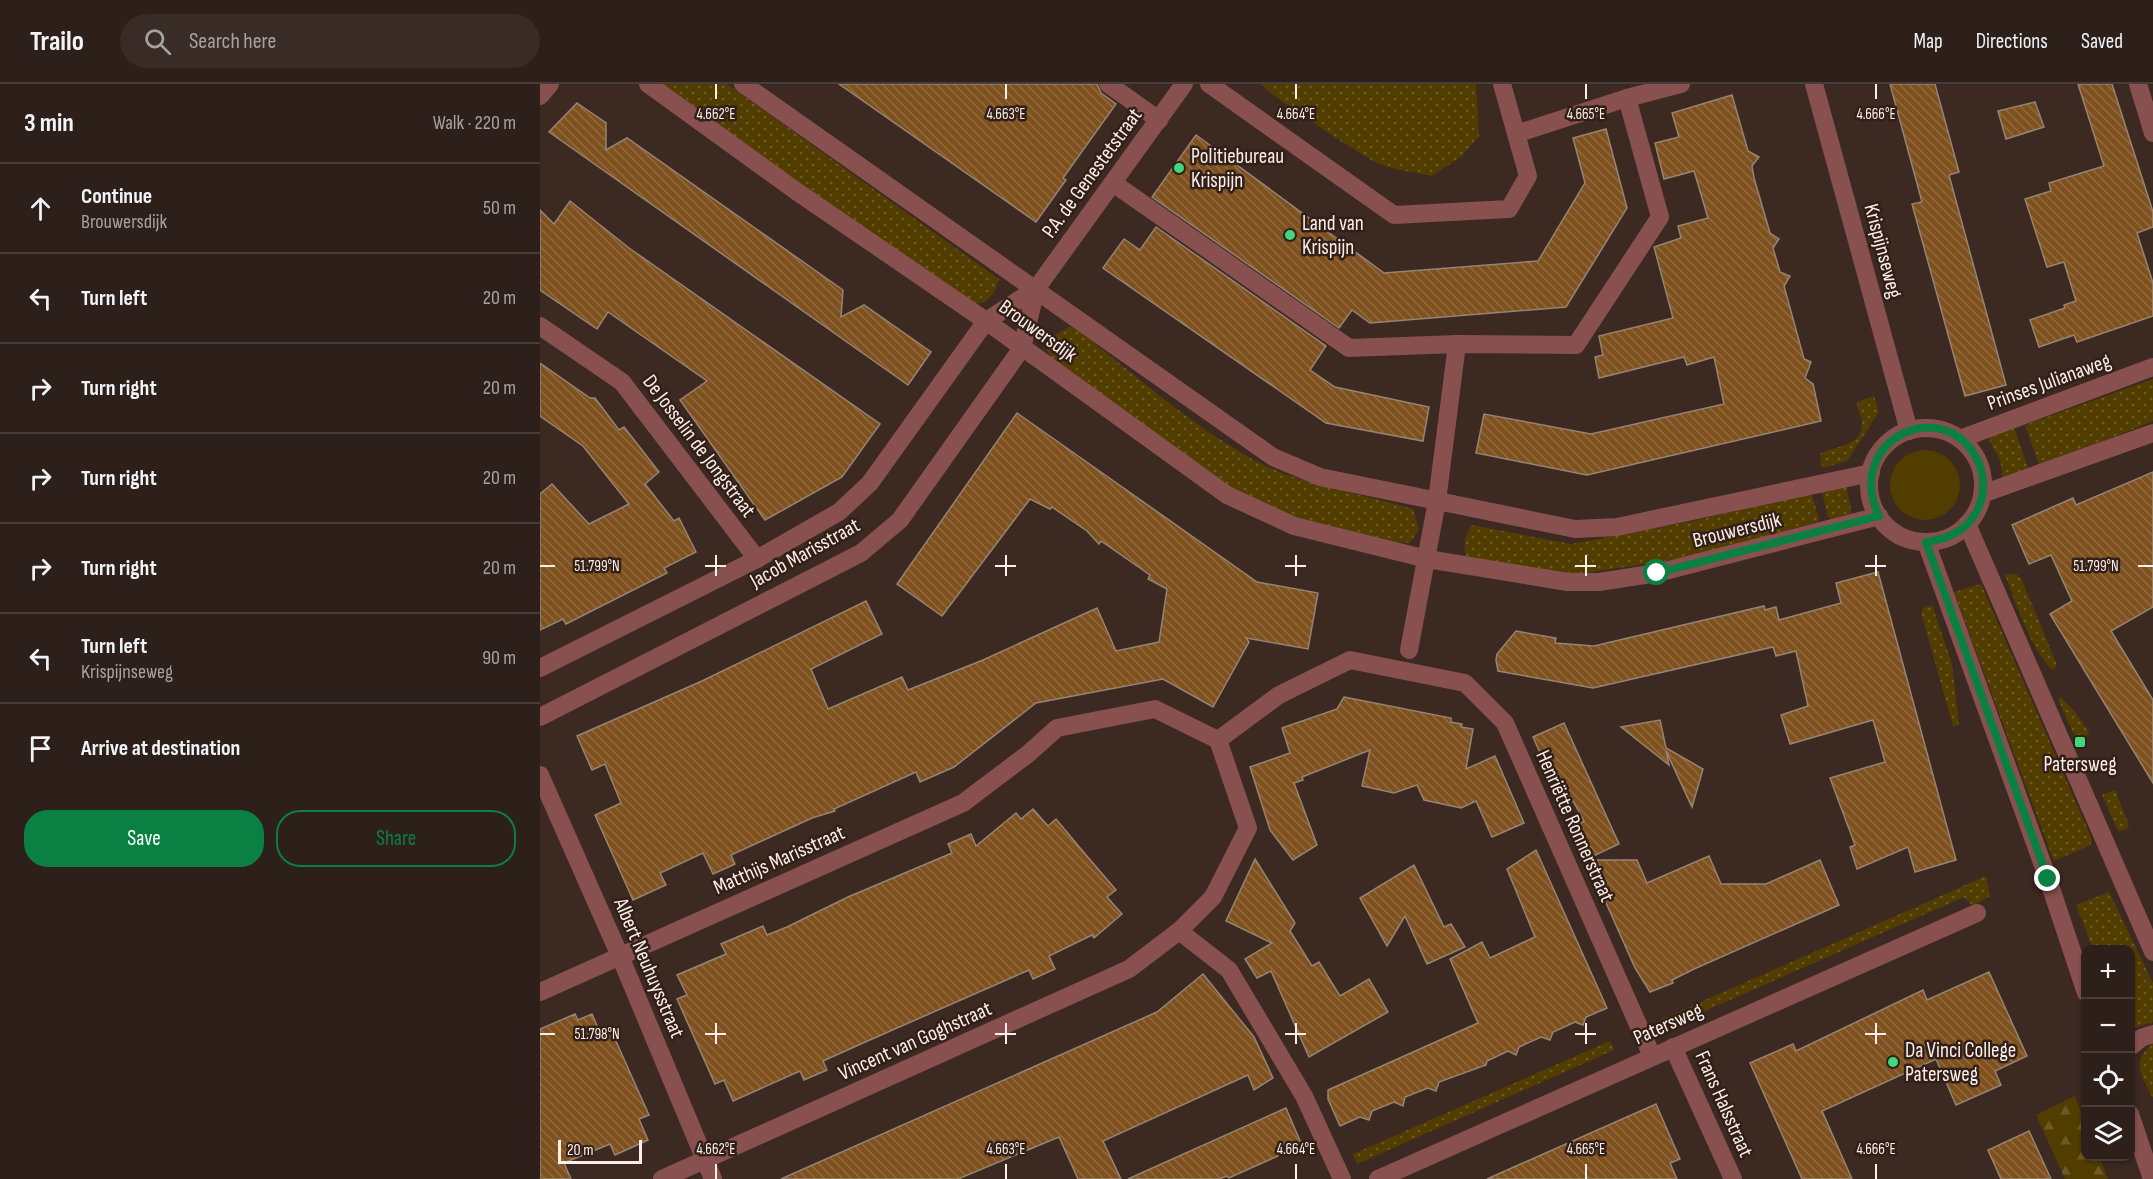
<!DOCTYPE html>
<html lang="en">
<head>
<meta charset="utf-8">
<style>
  body { margin:0; font-family:"Sofia Sans Condensed",sans-serif; background:#392c27; color:#f1f3f6 }
  .controls { position:absolute; right:18px; bottom:18px; display:grid; overflow:hidden; border-radius:12px; box-shadow:0 2px 4px #0004 }
  .controls button { width:54px; height:54px; display:grid; place-items:center; padding:0; border:0; border-bottom:2px solid #483d39; background:#2d1f1a; color:#f1f3f6; font:30px sans-serif }
  .scale { position:absolute; left:18px; bottom:15px; width:84px; box-sizing:border-box; padding-left:6px; border:3px solid #fbeee9; border-top:0; font-size:16px; line-height:21px; white-space:nowrap; color:#fbeee9; -webkit-text-stroke:4px #322018; paint-order:stroke }
  .stop { position:absolute; width:18px; height:18px; margin:-14px; border:4px solid #0b8043; border-radius:50%; background:#fff }
  .stop.end { background:#0b8043; border-color:#fff; box-shadow:0 2px 6px #0008 }
  .list { margin:0; padding:0; list-style:none }
  h2 { display:flex; justify-content:space-between; align-items:center; height:78px; margin:0; padding:0 24px; font-size:26px }
  h2 small { font-size:20px; font-weight:400; color:#a7a2a2 }
  .list li { display:grid; grid-template-columns:39px 1fr auto; gap:18px; align-items:center; box-sizing:border-box; height:90px; padding:0 24px; border-top:2px solid #483d39 }
  .list b { display:block; font-size:22px; white-space:nowrap }
  .list p { margin:0; font-size:20px; white-space:nowrap; color:#a7a2a2 }
  .list em { font-size:20px; font-style:normal; color:#a7a2a2 }
  .actions { display:flex; gap:12px; padding:18px 24px }
  .actions a { flex:1; padding:14px 0; border:2px solid #0b8043; border-radius:24px; text-align:center; font-size:21px; color:#0b8043 }
  .actions .main { background:#0b8043; color:#fff }
  .icon { flex:none; width:33px; height:33px; fill:none; stroke:currentColor; stroke-width:2; stroke-linecap:round; stroke-linejoin:round }
  .map { position:relative; flex:none; width:1613px; height:1095px; overflow:hidden }
  header { display:flex; align-items:center; gap:36px; box-sizing:border-box; height:84px; padding:0 30px; background:#2d1f1a; border-bottom:2px solid #483d39 }
  header strong { font-size:28px }
  nav { display:flex; gap:33px; margin-inline-start:auto; font-size:21px }
  .search { width:420px; height:54px; background:#392c27; display:flex; align-items:center; gap:15px; box-sizing:border-box; padding:0 21px; border-radius:33px; color:#a7a2a2; font-size:22px }
  main { display:flex }
  aside { flex:1; background:#2d1f1a }
  .map>svg:first-child { display:block }
  .grass { fill:url(#grass-dots) }
  .forest { fill:url(#forest-firs) }
  .garden { fill:#523d00 }
  .building { fill:url(#building-back-hatch); stroke:#968474; stroke-width:1.5 }
  .lines { fill:none; stroke-linecap:round; stroke-linejoin:round }
  .minor { stroke:#88504e; stroke-width:18 }
  .route { stroke:#0b8043; stroke-width:8 }
  .ticks { fill:none; stroke:#fbeee9; stroke-width:2 }
  .poi-dot { fill:#41d77c; stroke:#322018; stroke-width:2 }
  .labels { text-anchor:middle; dominant-baseline:central; stroke-width:5; stroke-linejoin:round; paint-order:stroke }
  .poi-label { font-size:21px; fill:#fbeee9; stroke:#322018; text-anchor:start }
  .street-label { font-size:21px; fill:#fbeee9; stroke:#322018 }
  .ticks-label { font-size:15px; text-anchor:middle; fill:#fbeee9; stroke:#322018; stroke-width:5; stroke-linejoin:round; paint-order:stroke }
</style>
</head>
<body>
<header>
<strong>Trailo</strong>
<div class="search"><svg class="icon" aria-label="search" viewBox="0 0 24 24"><circle cx="10" cy="10" r="6"/><path d="M15 15l6 6"/></svg>Search here</div>
<nav><a>Map</a><a>Directions</a><a>Saved</a></nav>
</header>
<main>
<aside>
<h2>3 min<small>Walk · 220 m</small></h2>
<ul class="list">
<li><svg class="icon" aria-label="ahead" viewBox="0 0 24 24"><path d="M12 20V5M6 11l6-6 6 6"/></svg><div><b>Continue</b><p>Brouwersdijk</p></div><em>50 m</em></li>
<li><svg class="icon" aria-label="left" viewBox="0 0 24 24"><path d="M17 20v-9H6M10 6l-5 5 5 5"/></svg><div><b>Turn left</b></div><em>20 m</em></li>
<li><svg class="icon" aria-label="right" viewBox="0 0 24 24"><path d="M7 20v-9h11M14 6l5 5-5 5"/></svg><div><b>Turn right</b></div><em>20 m</em></li>
<li><svg class="icon" aria-label="right" viewBox="0 0 24 24"><path d="M7 20v-9h11M14 6l5 5-5 5"/></svg><div><b>Turn right</b></div><em>20 m</em></li>
<li><svg class="icon" aria-label="right" viewBox="0 0 24 24"><path d="M7 20v-9h11M14 6l5 5-5 5"/></svg><div><b>Turn right</b></div><em>20 m</em></li>
<li><svg class="icon" aria-label="left" viewBox="0 0 24 24"><path d="M17 20v-9H6M10 6l-5 5 5 5"/></svg><div><b>Turn left</b><p>Krispijnseweg</p></div><em>90 m</em></li>
<li><svg class="icon" aria-label="arrive" viewBox="0 0 24 24"><path d="M6 21V4h12l-3 4 3 4H6"/></svg><div><b>Arrive at destination</b></div></li>
</ul>
<div class="actions"><a class="main">Save</a><a>Share</a></div>
</aside>
<div class="map">
<svg width="1613" height="1095" viewBox="0 0 1613 1095">
  <defs>
    <pattern id="grass-dots" width="8" height="8" patternUnits="userSpaceOnUse" patternTransform="scale(1.5)"><rect width="8" height="8" fill="#523d00"/><path d="M2 2h.1M6 6h.1" fill="none" stroke="#6c5925" stroke-width="1.8" stroke-linecap="round"/></pattern>
    <pattern id="forest-firs" width="22" height="20" patternUnits="userSpaceOnUse" patternTransform="scale(1.5)"><rect width="22" height="20" fill="#523d00"/><path d="M5 1l3.5 6h-7zM16 11l3.5 6h-7z" fill="#6c5925"/></pattern>
    <pattern id="building-back-hatch" width="6" height="6" patternUnits="userSpaceOnUse" patternTransform="scale(1.5)"><rect width="6" height="6" fill="#7e511e"/><path d="M-1 5l2 2M0 0l6 6M5-1l2 2" fill="none" stroke="#916a3f"/></pattern>
  </defs>
  <rect width="100%" height="100%" fill="#3c2922"/>
  <g class="grass">
    <path d="M118,0H187L459,195C454,212 446,224 427,218Z"/>
    <path d="M722,0H936L939,52L922,72L892,92C875,88 853,86 837,79C822,71 725,9 722,0Z"/>
    <path d="M529,243L538,246C597,292 676,364 745,390C786,405 831,412 873,425L879,445L870,459L856,458L754,435L689,405L511,277L507,265L509,254Z"/>
    <polygon points="1613,295 1613,337 1500,383 1485,341"/>
    <path d="M1334,312L1339,328L1307,377L1282,384L1280,370C1296,361 1324,363 1322,337C1321,331 1317,325 1317,318Z"/>
    <polygon points="1474,344 1489,386 1463,394 1460,376 1448,354"/>
    <polygon points="1306,402 1312,429 1291,435 1288,433 1282,408"/>
    <path d="M1268,410L1272,411L1279,435L1277,438L1151,473L1026,492L938,476L926,472C923,460 925,451 932,441L1031,460L1153,437Z"/>
    <path d="M1476,490L1481,494L1517,581L1512,586C1488,560 1478,523 1465,491Z"/>
    <polygon points="1441,500 1551,753 1551,761 1516,776 1513,775 1414,508"/>
    <polygon points="1392,521 1412,580 1419,641 1413,642 1381,528 1384,524"/>
    <polygon points="1521,613 1536,629 1550,650 1536,656 1518,615"/>
    <polygon points="1575,706 1589,741 1587,745 1578,747 1562,711"/>
    <polygon points="1446,792 1450,812 1433,822 1424,813 1124,945 1120,936"/>
    <polygon points="1569,808 1613,899 1613,938 1591,945 1590,866 1553,865 1536,821"/>
    <polygon points="1070,957 1074,966 817,1080 813,1070"/>
    <path d="M1613,959V1014C1602,992 1590,978 1613,959Z"/>
  </g>
  <polygon class="forest" points="1535,1012 1545,1039 1546,1072 1559,1073 1568,1095 1525,1095 1496,1031"/>
  <circle class="garden" cx="1385" cy="401" r="35"/>
  <g class="building">
    <polygon points="299,0 557,0 561,9 576,20 523,94 526,96 496,138"/>
    <polygon points="1350,0 1395,0 1419,88 1409,91 1466,301 1425,312 1372,120 1382,118"/>
    <polygon points="1538,0 1572,0 1613,128 1613,143 1597,149 1613,199 1613,232 1537,258 1534,251 1499,263 1490,236 1525,224 1524,221 1536,217 1524,178 1507,183 1485,115 1511,107 1509,99 1564,82"/>
    <polygon points="1192,11 1208,67 1219,73 1212,82 1214,94 1230,149 1239,155 1233,164 1240,188 1250,192 1244,202 1264,275 1271,278 1265,294 1273,300 1281,337 1047,391 936,369 944,330 1051,350 1184,320 1174,273 1147,281 1144,273 1059,294 1055,273 1063,271 1059,252 1133,234 1114,163 1141,154 1138,142 1168,134 1154,87 1124,95 1115,59 1139,53 1132,29"/>
    <polygon points="1495,18 1504,43 1466,55 1458,27"/>
    <polygon points="37,19 66,39 66,66 87,54 303,206 301,233 324,221 391,268 368,301 9,48"/>
    <polygon points="1066,45 1087,124 1026,223 830,239 812,226 799,244 612,113 656,51 844,189 998,177 1045,99 1033,54"/>
    <polygon points="30,117 89,164 340,340 302,393 225,436 140,316 167,297 68,228 57,245 0,206 0,126 14,140"/>
    <polygon points="616,143 786,262 770,286 795,303 889,323 883,357 786,339 563,184 584,155 600,166"/>
    <polygon points="0,279 50,314 55,314 79,346 84,343 119,388 105,400 134,437 139,434 156,468 124,484 127,489 26,540 23,535 0,546 0,410 12,400 49,440 89,420 43,362 0,332"/>
    <polygon points="477,329 717,498 778,509 768,565 706,554 709,558 673,623 623,595 496,619 414,683 380,698 376,688 294,725 295,727 272,734 191,771 195,780 173,790 163,769 120,789 126,801 93,816 55,731 81,719 65,680 52,686 37,652 162,597 326,517 342,550 271,585 288,625 362,593 368,606 443,576 557,524 576,567 619,558 627,505 608,495 610,491 561,457 559,460 547,447 512,423 510,425 490,415 402,532 357,500"/>
    <polygon points="1613,388 1613,523 1571,547 1613,616 1613,699 1510,530 1532,517 1511,471 1489,480 1472,441 1533,414 1536,421"/>
    <polygon points="1338,488 1416,776 1375,788 1368,763 1317,785 1310,763 1315,761 1290,694 1345,678 1333,636 1250,660 1241,631 1268,622 1256,567 1236,572 1233,563 1053,604 958,587 956,576 957,570 976,547 1016,554 1015,559 1054,562 1224,522 1225,526 1236,523 1239,536 1301,519 1296,499"/>
    <polygon points="804,613 911,634 911,638 922,640 921,643 933,645 926,685 955,672 984,739 952,753 936,717 921,724 884,716 877,701 854,709 822,702 830,666 762,693 763,696 754,699 777,761 753,776 730,746 710,683 750,669 742,644 797,625"/>
    <polygon points="1120,636 1126,664 1163,685 1152,723 1126,667 1129,681 1081,643"/>
    <polygon points="1024,639 1079,760 1047,775 1033,744 1044,737 1033,717 1023,721 993,653"/>
    <polygon points="493,725 508,742 516,735 546,771 576,806 567,813 582,830 554,854 552,851 509,872 515,885 493,895 489,886 323,959 283,977 287,986 264,996 260,987 193,1017 184,996 175,1000 137,915 147,911 137,891 186,870 181,860 223,842 227,851 247,843 308,813 412,769 408,760 431,750 436,762 476,729 481,735"/>
    <polygon points="996,766 1067,924 1046,933 1043,941 1035,938 1013,948 1010,956 1001,953 979,963 976,971 968,967 947,977 946,981 899,998 896,1007 888,1004 865,1013 863,1022 854,1018 832,1027 829,1036 820,1033 800,1042 788,1015 788,1006 938,939 910,875 942,858 950,874 995,853 967,785"/>
    <polygon points="1169,772 1181,800 1226,800 1280,776 1299,821 1154,885 1132,896 1133,899 1110,908 1095,884 1047,776 1097,776 1107,799"/>
    <polygon points="715,775 755,839 750,847 772,882 779,878 800,912 829,895 848,928 769,973 731,887 717,894 705,875 732,859 686,837"/>
    <polygon points="874,781 904,843 911,840 925,863 887,880 865,832 847,862 820,814"/>
    <polygon points="1449,888 1487,972 1455,987 1461,1001 1416,1021 1396,975 1282,1027 1312,1095 1262,1095 1210,979 1253,960 1256,967 1383,906 1387,916"/>
    <polygon points="663,890 714,953 733,994 714,1006 708,991 563,1057 581,1095 538,1095 519,1053 418,1095 241,1095 617,928"/>
    <polygon points="35,930 38,936 52,930 61,951 71,946 109,1031 99,1035 108,1056 75,1071 70,1060 24,1079 31,1095 0,1095 0,945"/>
    <polygon points="1116,1020 1140,1075 1130,1079 1137,1095 947,1095"/>
    <polygon points="746,1024 761,1059 740,1068 740,1071 689,1094 686,1092 680,1095 588,1095"/>
    <polygon points="1489,1047 1511,1095 1461,1095 1448,1066"/>
  </g>
  <g class="lines">
    <g class="minor">
      <polyline points="108,0 256,107 446,237 687,411 754,442 887,475 1028,498 1059,498 1117,489 1339,432"/>
      <polyline points="203,0 733,373 780,393 1035,445 1077,443 1331,389"/>
      <polyline points="568,0 619,36"/>
      <polyline points="669,0 854,131 969,125 988,92 962,0"/>
      <polyline points="1274,0 1369,347"/>
      <polyline points="1598,0 1613,49"/>
      <polyline points="0,12 10,0"/>
      <polyline points="976,50 1087,14 1141,0"/>
      <polyline points="573,99 809,264 917,260"/>
      <polyline points="0,242 82,298 217,475"/>
      <circle cx="1386" cy="401" r="57"/>
      <polyline points="1420,355 1613,283"/>
      <polyline points="1442,410 1613,349"/>
      <polyline points="1427,440 1613,868"/>
      <polyline points="1386,458 1508,795 1546,909"/>
      <polyline points="869,566 897,417 917,260 1036,261 1120,133 1087,14"/>
      <polyline points="0,584 217,475 299,428 330,399 446,237 496,205 644,0"/>
      <polyline points="0,633 321,469 360,436 482,264 496,205"/>
      <polyline points="678,656 739,611 810,576 925,599 965,639 1112,972"/>
      <polyline points="0,691 80,872 173,1095"/>
      <polyline points="639,847 689,886 764,1012 802,1095"/>
      <polyline points="0,908 423,719 488,670 517,644 615,625 678,656 708,744 673,813 639,847 589,885 122,1095"/>
      <polyline points="1133,963 1193,1095"/>
      <polyline points="1590,963 1601,954 1613,950"/>
      <polyline points="1590,1030 1612,1095"/>
      <polyline points="838,1095 1437,829"/>
    </g>
  </g>
  <g class="lines">
    <path class="route" d="M1117,489L1339,432C1303,358 1401,308 1437,375C1444,389 1445,406 1440,420C1431,444 1410,455 1386,458L1508,795"/>
  </g>
  <path class="ticks" d="M176,0V15M466,0V15M756,0V15M1046,0V15M1336,0V15M176,471V492M466,471V492M756,471V492M1046,471V492M1336,471V492M0,482H15M165,482H186M455,482H476M745,482H766M1035,482H1056M1325,482H1346M1598,482H1613M176,939V960M466,939V960M756,939V960M1046,939V960M1336,939V960M0,950H15M165,950H186M455,950H476M745,950H766M1035,950H1056M1325,950H1346M176,1080V1095M466,1080V1095M756,1080V1095M1046,1080V1095M1336,1080V1095"/>
  <g class="poi-dot">
    <circle cx="639" cy="84" r="6"/>
    <circle cx="750" cy="151" r="6"/>
    <rect x="1534" y="652" width="12" height="12" rx="3"/>
    <circle cx="1353" cy="978" r="6"/>
  </g>
  <g class="labels">
    <g class="poi-label">
      <text x="651" y="72">Politiebureau<tspan x="651" dy="24">Krispijn</tspan></text>
      <text x="762" y="139">Land van<tspan x="762" dy="24">Krispijn</tspan></text>
      <text x="1540" y="680" text-anchor="middle">Patersweg</text>
      <text x="1365" y="966">Da Vinci College<tspan x="1365" dy="24">Patersweg</tspan></text>
    </g>
    <g class="street-label">
      <text transform="translate(552 89) rotate(-54)">P.A. de Genestetstraat</text>
      <text transform="translate(1343 167) rotate(75)">Krispijnseweg</text>
      <text transform="translate(498 247) rotate(36)">Brouwersdijk</text>
      <text transform="translate(1509 298) rotate(-20)">Prinses Julianaweg</text>
      <text transform="translate(159 362) rotate(53)">De Josselin de Jongstraat</text>
      <text transform="translate(1197 446) rotate(-14)">Brouwersdijk</text>
      <text transform="translate(265 469) rotate(-29)">Jacob Marisstraat</text>
      <text transform="translate(1035 742) rotate(66)">Henriëtte Ronnerstraat</text>
      <text transform="translate(239 776) rotate(-24)">Matthijs Marisstraat</text>
      <text transform="translate(109 884) rotate(67)">Albert Neuhuysstraat</text>
      <text transform="translate(1128 940) rotate(-24)">Patersweg</text>
      <text transform="translate(375 957) rotate(-24)">Vincent van Goghstraat</text>
      <text transform="translate(1184 1020) rotate(66)">Frans Halsstraat</text>
    </g>
  </g>
  <g class="ticks-label">
    <text x="176" y="35">4.662°E</text>
    <text x="466" y="35">4.663°E</text>
    <text x="756" y="35">4.664°E</text>
    <text x="1046" y="35">4.665°E</text>
    <text x="1336" y="35">4.666°E</text>
    <text x="57" y="487">51.799°N</text>
    <text x="1556" y="487">51.799°N</text>
    <text x="57" y="955">51.798°N</text>
    <text x="176" y="1070">4.662°E</text>
    <text x="466" y="1070">4.663°E</text>
    <text x="756" y="1070">4.664°E</text>
    <text x="1046" y="1070">4.665°E</text>
    <text x="1336" y="1070">4.666°E</text>
  </g>
</svg>
<div class="controls">
<button>+</button>
<button>−</button>
<button><svg class="icon" aria-label="locate" viewBox="0 0 24 24"><circle cx="12" cy="12" r="6"/><path d="M12 2v4M12 18v4M2 12h4M18 12h4"/></svg></button>
<button><svg class="icon" aria-label="layers" viewBox="0 0 24 24"><path d="M12 4l9 5-9 5-9-5zM3 14l9 5 9-5"/></svg></button>
</div>
<div class="scale">20 m</div>
<div class="stop" style="left:1117px;top:489px"></div>
<div class="stop end" style="left:1508px;top:795px"></div>
</div>
</main>
</body>
</html>
